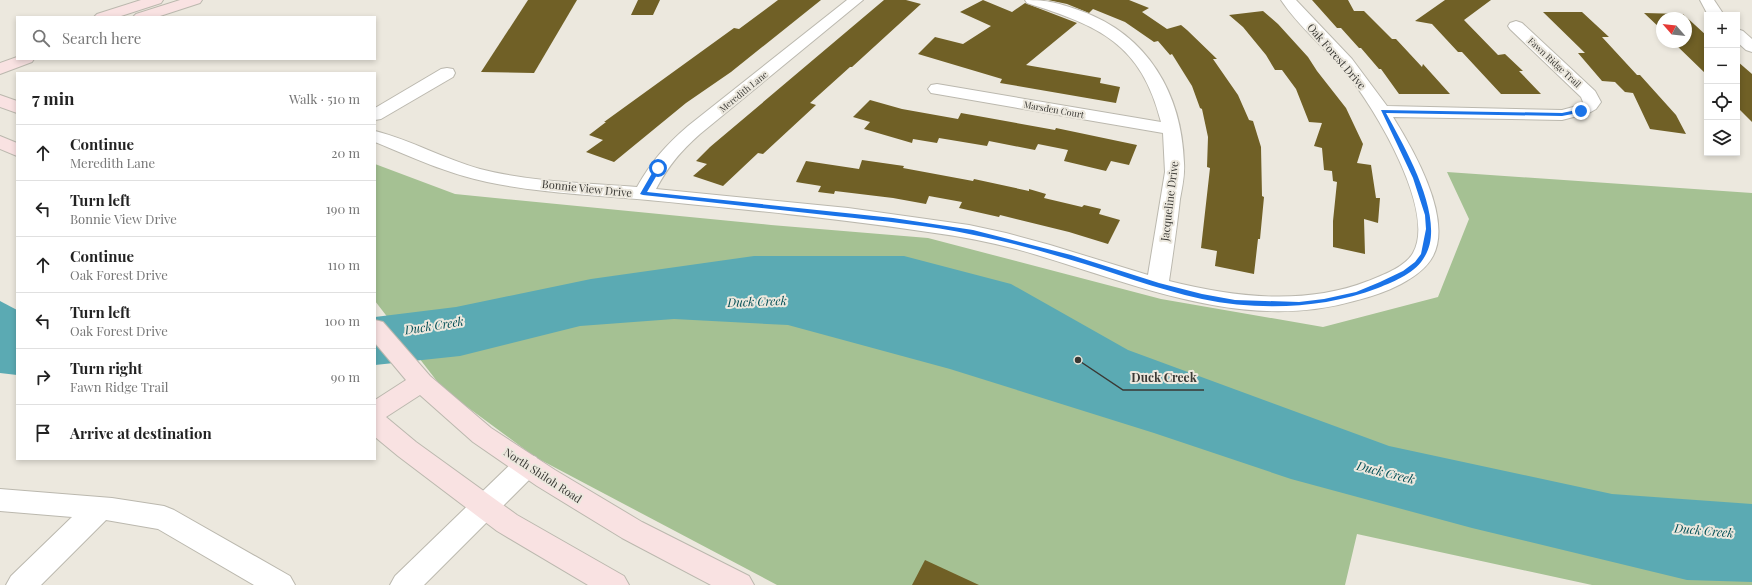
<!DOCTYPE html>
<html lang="en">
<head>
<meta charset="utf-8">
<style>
  body { margin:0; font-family:"Playfair Display",serif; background:#f6f6f6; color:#222 }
  .controls { position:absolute; right:12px; top:12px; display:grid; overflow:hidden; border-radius:0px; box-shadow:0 2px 6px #0003 }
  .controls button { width:36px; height:36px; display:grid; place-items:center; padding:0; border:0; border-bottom:1px solid #e0e0e0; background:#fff; color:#222; font:20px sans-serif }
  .compass { position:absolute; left:1656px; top:12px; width:36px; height:36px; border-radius:50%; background:#fff; box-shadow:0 2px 6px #0003; rotate:298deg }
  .stop { position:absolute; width:12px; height:12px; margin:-9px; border:3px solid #1a73e8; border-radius:50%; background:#fff }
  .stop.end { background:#1a73e8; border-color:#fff; box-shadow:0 1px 4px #0008 }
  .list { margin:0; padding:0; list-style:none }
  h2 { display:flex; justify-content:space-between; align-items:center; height:52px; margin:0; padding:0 16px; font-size:17px }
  h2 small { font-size:13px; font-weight:400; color:#767676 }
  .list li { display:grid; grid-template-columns:26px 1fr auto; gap:12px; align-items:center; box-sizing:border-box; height:56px; padding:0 16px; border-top:1px solid #e0e0e0 }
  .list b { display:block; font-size:15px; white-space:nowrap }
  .list p { margin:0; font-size:13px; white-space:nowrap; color:#767676 }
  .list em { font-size:13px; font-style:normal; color:#767676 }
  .icon { flex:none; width:22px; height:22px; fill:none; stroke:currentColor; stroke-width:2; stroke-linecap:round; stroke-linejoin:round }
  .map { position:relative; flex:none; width:1752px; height:585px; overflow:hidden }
  .search { position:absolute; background:#fff; box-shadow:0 2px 6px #0003; left:16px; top:16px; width:360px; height:44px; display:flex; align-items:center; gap:10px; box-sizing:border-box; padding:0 14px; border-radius:0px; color:#767676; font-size:15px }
  .panel { position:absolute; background:#fff; box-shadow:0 2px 6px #0003; left:16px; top:72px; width:360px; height:388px; border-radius:0px }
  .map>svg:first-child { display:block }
  .green { fill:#a5c193 }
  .water { fill:#5baab3 }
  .building { fill:#706026 }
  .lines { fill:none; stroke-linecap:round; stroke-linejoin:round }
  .minor-casing { stroke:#bbb8ae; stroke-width:2 }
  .secondary-casing { stroke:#bbb8ae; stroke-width:2 }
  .minor { fill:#fff; fill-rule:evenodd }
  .secondary { fill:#f9e2e2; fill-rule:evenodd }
  .route { fill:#1a73e8 }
  .labels { text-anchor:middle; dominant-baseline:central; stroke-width:4; stroke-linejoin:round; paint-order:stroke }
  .far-street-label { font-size:9px; fill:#3a3935; stroke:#ece8de }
  .street-label { font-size:11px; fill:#3a3935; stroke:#ece8de }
  .water-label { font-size:12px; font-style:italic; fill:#014d54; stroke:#ece8de }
  .leader { fill:none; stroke:#3a3935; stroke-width:1.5 }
  .callout-dot { fill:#3a3935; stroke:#ece8de; stroke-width:1.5 }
  .callout-label { font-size:12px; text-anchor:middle; font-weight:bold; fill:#3a3935; stroke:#ece8de; stroke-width:4; stroke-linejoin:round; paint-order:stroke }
</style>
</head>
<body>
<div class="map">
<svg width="1752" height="585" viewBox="0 0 1752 585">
  <rect width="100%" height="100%" fill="#ece8de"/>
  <polygon class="green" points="375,164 455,194 771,225 928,238 1161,299 1323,327 1438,297 1469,219 1447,172 1752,193 1752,585 1592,585 1357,534 1345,585 777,585 535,457 443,389 375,301"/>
  <g class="water">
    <polygon points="754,256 904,256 1011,284 1128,350 1389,446 1612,494 1752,504 1752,582 1687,580 1472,528 1291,479 1154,433 950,369 788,325 674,319 580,326 460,356 375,365 375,317 456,307 591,279"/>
    <polygon points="0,301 17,310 17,375 0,373"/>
  </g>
  <g class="building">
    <polygon points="528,0 577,0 534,73 481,72"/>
    <polygon points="638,0 660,0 653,15 631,15"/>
    <polygon points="778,0 821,0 731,72 686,103 614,162 586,152 603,140 589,135 606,122 604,122 734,28 739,29"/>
    <polygon points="884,0 906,0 921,4 852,67 850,67 810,103 816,105 763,154 758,153 723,186 693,176 707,164 696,161 710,147"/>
    <polygon points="983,0 1012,12 1025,3 1077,23 1026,65 1101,78 1100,83 1120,87 1116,103 1000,83 1002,79 918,54 935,37 963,44 991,26 960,12"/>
    <polygon points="1048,0 1129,0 1149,8 1142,12 1167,29 1181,25 1187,30 1217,59 1213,59 1238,95 1249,120 1253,121 1261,147 1262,196 1264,197 1260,239 1258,239 1254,274 1215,266 1217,251 1201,248 1210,168 1207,167 1208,137 1202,109 1200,108 1192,86 1172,54 1170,55 1158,41 1154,42 1125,22 1093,9 1089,13 1067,4"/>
    <polygon points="1312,0 1348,0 1354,11 1364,11 1392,39 1396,39 1422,67 1423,64 1450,94 1399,94 1381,69 1379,69 1361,48 1359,48 1341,28 1337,28"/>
    <polygon points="1445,0 1491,0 1464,20 1498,55 1505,54 1523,71 1519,71 1541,94 1501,94 1462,52 1458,52 1432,24 1415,21"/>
    <polygon points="1263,11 1278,24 1308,57 1317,71 1346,108 1363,144 1357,163 1371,165 1376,198 1380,198 1378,223 1364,219 1365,254 1333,247 1333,221 1337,182 1333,181 1332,171 1324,170 1322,148 1314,146 1322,123 1309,122 1296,89 1282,70 1275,70 1266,55 1243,27 1229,15"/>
    <polygon points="1543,12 1582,12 1609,37 1602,37 1637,75 1640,75 1676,115 1686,134 1650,129 1633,93 1625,92 1615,82 1602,81 1578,53 1585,53"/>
    <polygon points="1644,13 1683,14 1707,36 1707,75 1673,42 1686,42 1686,18 1662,18 1662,30"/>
    <polygon points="1737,61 1752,74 1752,122 1737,107"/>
    <polygon points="870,100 902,109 958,119 961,113 1055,130 1056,128 1137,145 1129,165 1111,161 1106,171 1064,161 1068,150 1038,144 1035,150 989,141 987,146 939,138 937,143 913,139 912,143 864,129 870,122 853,117"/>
    <polygon points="862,160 904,166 903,168 973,181 974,179 1029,191 1029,189 1046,194 1044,198 1082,207 1084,205 1101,209 1099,214 1120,220 1108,244 1069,232 1000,215 999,217 959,208 962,202 929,196 926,204 893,198 835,191 834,194 818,192 821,186 796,182 806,161 859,169"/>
    <polygon points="925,560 979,585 912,585"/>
  </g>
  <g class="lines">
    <g class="minor-casing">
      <g id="minor">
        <path d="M847,0H863L700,134C680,152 669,165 656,189L848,208L969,225L1006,233L1050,245L1148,275L1165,172L1163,133L937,94L931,93L928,89L931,85L937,84L1161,122C1141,43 1099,26 1027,3L1025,0C1048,0 1059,3 1081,11C1148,35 1182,94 1184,163C1185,175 1182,188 1180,199C1177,227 1173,254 1169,281C1233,297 1304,306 1368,281C1383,275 1405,267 1413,253C1437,211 1374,107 1347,74C1326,49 1299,27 1281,0H1296L1352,59L1387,106L1562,110L1577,106L1583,102L1581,97L1510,29L1508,26L1510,23L1516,21L1522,23L1595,91L1601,102L1596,109L1589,113L1562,120L1393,117C1413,149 1453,218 1433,256C1426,269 1414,277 1401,284C1386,292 1370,297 1354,301C1246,332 1140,286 1037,255C1001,244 965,237 928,232C835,218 741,209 648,200C595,195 540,193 487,182C448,174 412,157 375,142V131C411,140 444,159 480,169C530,182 586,183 637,187C652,161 665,146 688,126Z"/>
        <polygon points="1700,0 1714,0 1724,15 1708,15"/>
        <polygon points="1737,29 1743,31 1752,39 1752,52 1746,50 1737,42"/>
        <polygon points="447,68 453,69 455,73 453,77 381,119 375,120 375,108 441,69"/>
        <polygon points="527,454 536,457 540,465 536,473 424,585 390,585 395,576 518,457"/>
        <polygon points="0,489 112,498 164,506 174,510 290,576 295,585 254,585 158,529 106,520 41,585 6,585 11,576 72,517 0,511"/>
      </g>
    </g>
    <g class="secondary-casing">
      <g id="secondary">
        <polygon points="141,0 163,0 161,3 118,17 94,17 97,14"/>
        <polygon points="180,0 202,0 200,3 157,17 133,17 136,14"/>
        <polygon points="17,57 17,59 34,59 32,62 0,74 0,63"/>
        <polygon points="0,95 17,101 17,113 0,107"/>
        <polygon points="0,136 17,143 17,156 0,149"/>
        <polygon points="375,320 383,322 430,376 491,428 555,470 642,522 749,576 754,585 711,585 622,538 537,486 473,442 420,395 386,417 416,442 517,515 624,576 629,585 588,585 497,531 398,456 375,437 375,400 406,380 375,343"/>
      </g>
    </g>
    <use href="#minor" class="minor"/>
    <use href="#secondary" class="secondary"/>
  </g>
  <path class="route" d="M1581,109L1583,110V112L1562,116L1386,113C1404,146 1447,219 1425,256C1416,273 1395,281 1378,288C1322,309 1260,311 1202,299C1156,289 1113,272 1068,259C1037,250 1005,241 974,235C929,225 881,221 835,216C771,209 707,202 643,195L640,194L655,168L658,166L661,168L647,192L893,218L973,230L1071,255L1159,283L1202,294L1235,300L1299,302L1324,299L1356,292L1380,282L1403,271L1415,262L1421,254L1426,229L1425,215L1413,178L1381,110L1562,113Z"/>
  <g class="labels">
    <g class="far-street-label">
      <text transform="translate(1555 62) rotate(43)">Fawn Ridge Trail</text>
      <text transform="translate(743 91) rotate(-39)">Meredith Lane</text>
      <text transform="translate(1054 109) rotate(10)">Marsden Court</text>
    </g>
    <g class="street-label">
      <text transform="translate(1337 56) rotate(49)">Oak Forest Drive</text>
      <text transform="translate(587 188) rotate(6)">Bonnie View Drive</text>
      <text transform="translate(1169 201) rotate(-83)">Jacqueline Drive</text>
      <text transform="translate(543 475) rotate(33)">North Shiloh Road</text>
    </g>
    <g class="water-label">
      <text transform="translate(757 301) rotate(-2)">Duck Creek</text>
      <text transform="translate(434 325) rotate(-9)">Duck Creek</text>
      <text transform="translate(1386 472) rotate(14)">Duck Creek</text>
      <text transform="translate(1704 530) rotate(5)">Duck Creek</text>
    </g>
  </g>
  <path class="leader" d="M1078 360L1123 390H1204"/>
  <circle class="callout-dot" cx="1078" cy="360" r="4"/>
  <g class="callout-label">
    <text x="1164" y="382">Duck Creek</text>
  </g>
</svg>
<div class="controls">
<button>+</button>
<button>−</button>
<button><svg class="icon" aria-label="locate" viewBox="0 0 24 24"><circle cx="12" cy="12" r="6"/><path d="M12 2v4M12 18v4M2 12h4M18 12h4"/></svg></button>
<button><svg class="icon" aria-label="layers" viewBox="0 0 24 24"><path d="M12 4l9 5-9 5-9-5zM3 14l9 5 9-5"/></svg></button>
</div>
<svg class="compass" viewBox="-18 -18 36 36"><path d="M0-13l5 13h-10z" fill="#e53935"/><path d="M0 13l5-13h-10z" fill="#767676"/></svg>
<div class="stop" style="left:658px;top:168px"></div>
<div class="stop end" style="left:1581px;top:111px"></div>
<div class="search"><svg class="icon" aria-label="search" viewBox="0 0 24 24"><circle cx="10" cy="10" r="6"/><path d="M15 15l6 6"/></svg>Search here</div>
<section class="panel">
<h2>7 min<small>Walk · 510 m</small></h2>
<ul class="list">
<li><svg class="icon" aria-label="ahead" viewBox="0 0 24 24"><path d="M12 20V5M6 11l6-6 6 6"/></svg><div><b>Continue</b><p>Meredith Lane</p></div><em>20 m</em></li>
<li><svg class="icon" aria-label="left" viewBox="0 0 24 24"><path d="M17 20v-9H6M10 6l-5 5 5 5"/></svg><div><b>Turn left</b><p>Bonnie View Drive</p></div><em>190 m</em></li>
<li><svg class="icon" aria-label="ahead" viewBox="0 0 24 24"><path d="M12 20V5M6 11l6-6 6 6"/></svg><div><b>Continue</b><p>Oak Forest Drive</p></div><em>110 m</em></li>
<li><svg class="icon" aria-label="left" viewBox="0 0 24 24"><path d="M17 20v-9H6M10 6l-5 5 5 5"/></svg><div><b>Turn left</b><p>Oak Forest Drive</p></div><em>100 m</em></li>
<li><svg class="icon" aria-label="right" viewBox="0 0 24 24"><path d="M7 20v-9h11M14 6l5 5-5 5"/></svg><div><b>Turn right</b><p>Fawn Ridge Trail</p></div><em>90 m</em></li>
<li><svg class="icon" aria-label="arrive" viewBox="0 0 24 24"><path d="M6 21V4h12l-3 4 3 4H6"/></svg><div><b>Arrive at destination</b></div></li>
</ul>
</section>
</div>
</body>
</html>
